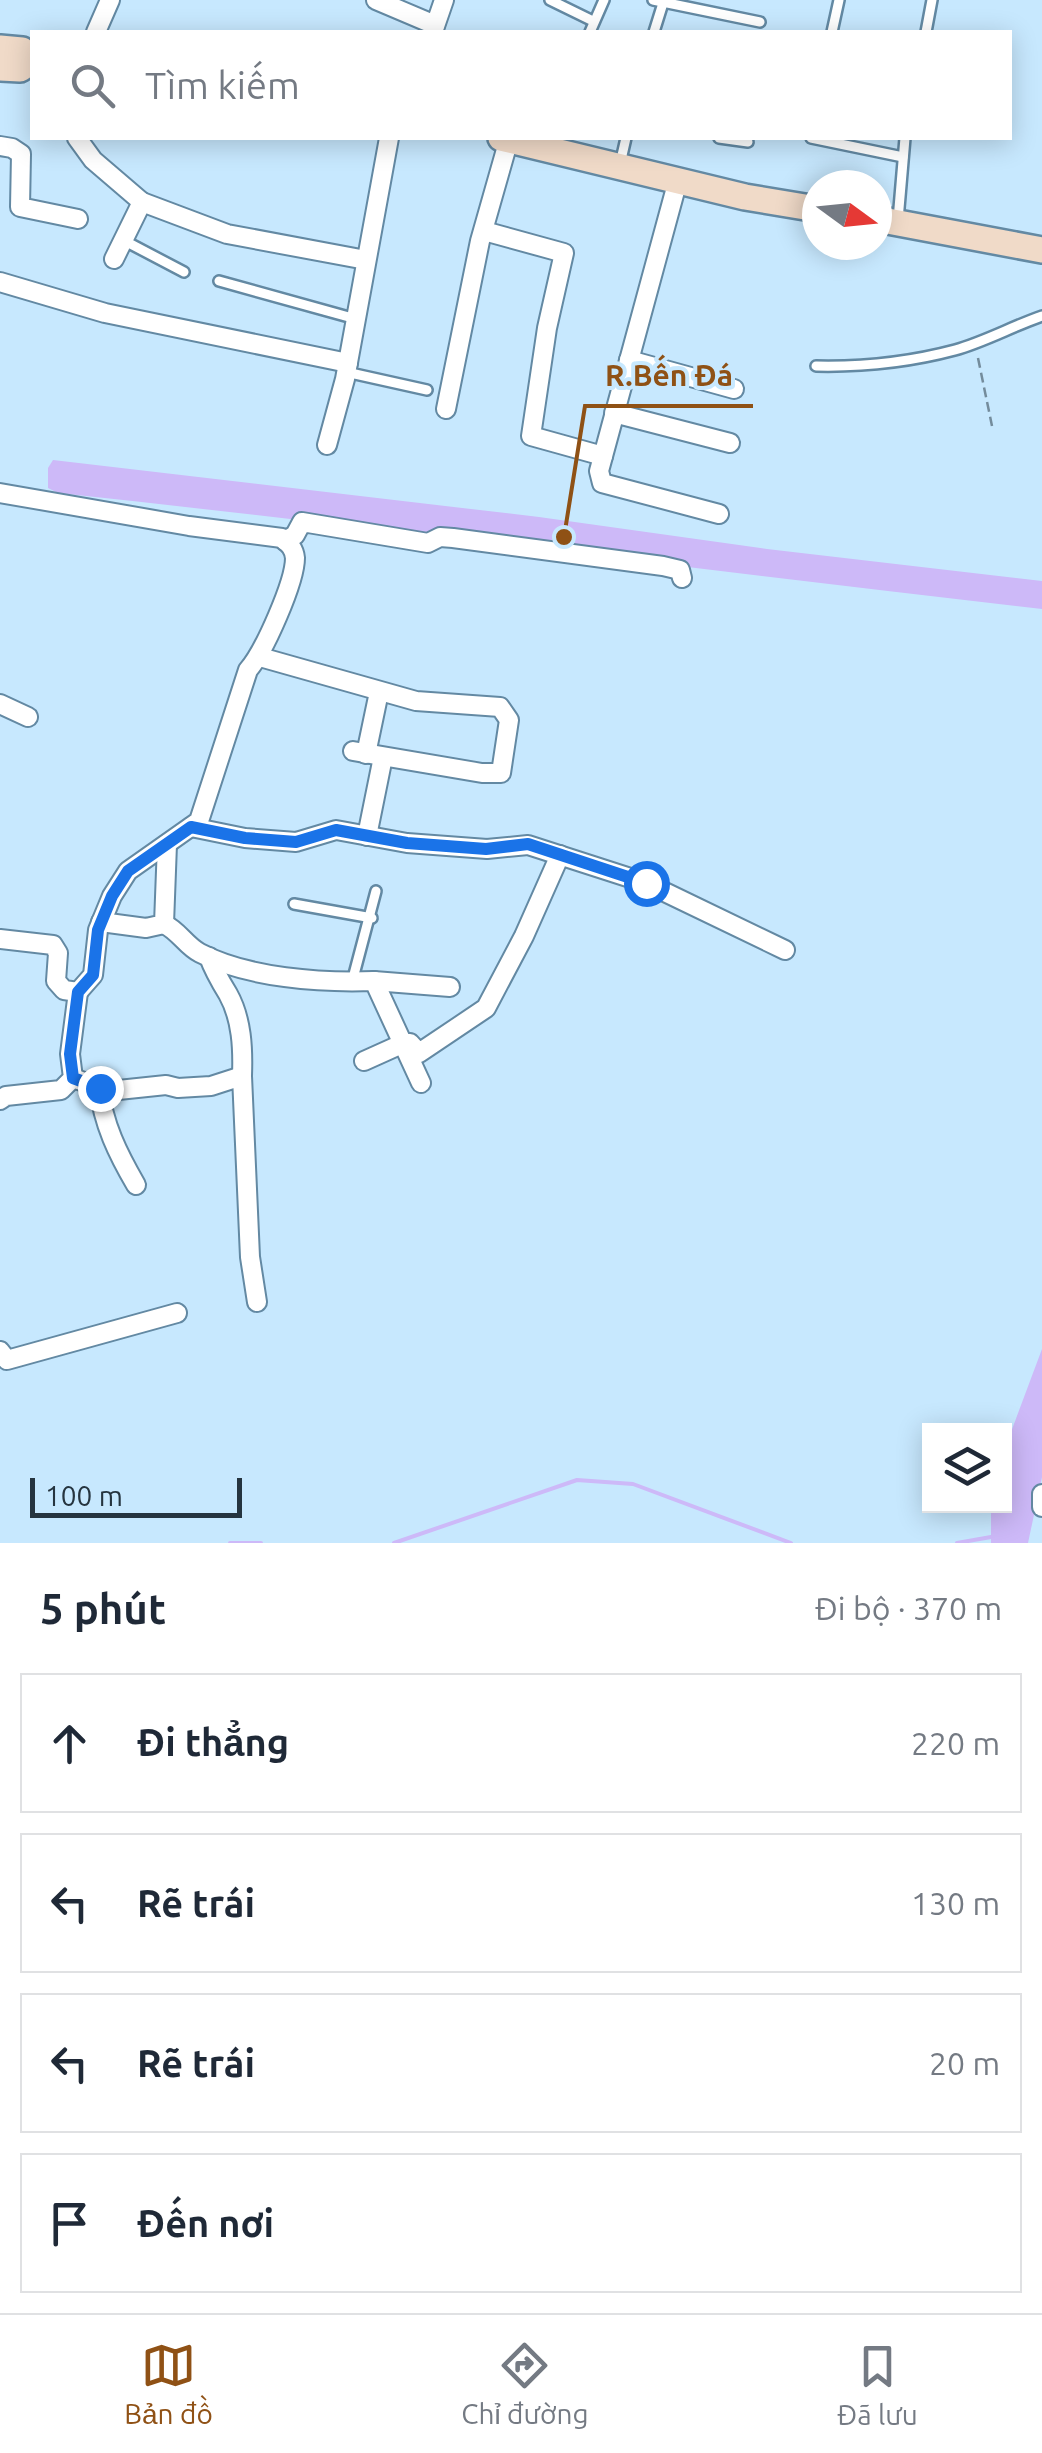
<!DOCTYPE html>
<html lang="vi">
<head>
<meta charset="utf-8">
<style>
  body { margin:0; font-family:Ubuntu,sans-serif; background:#f2f2f3; color:#1f2937 }
  .controls { position:absolute; right:30px; bottom:30px; display:grid; overflow:hidden; border-radius:0px; box-shadow:0 5px 25px #0003 }
  .controls button { width:90px; height:90px; display:grid; place-items:center; padding:0; border:0; border-bottom:2px solid #e0e1e3; background:#fff; color:#1f2937; font:50px sans-serif }
  .compass { position:absolute; left:802px; top:170px; width:90px; height:90px; border-radius:50%; background:#fff; box-shadow:0 5px 25px #0003; rotate:105deg }
  .scale { position:absolute; left:30px; bottom:25px; width:212px; box-sizing:border-box; padding-left:10px; border:5px solid #25343f; border-top:0; font-size:28px; line-height:35px; white-space:nowrap; color:#25343f; -webkit-text-stroke:8px #c7e8fe; paint-order:stroke }
  .stop { position:absolute; width:30px; height:30px; margin:-22px; border:8px solid #1a73e8; border-radius:50%; background:#fff }
  .stop.end { background:#1a73e8; border-color:#fff; box-shadow:0 2px 10px #0008 }
  .list { margin:0; padding:0; list-style:none }
  h2 { display:flex; justify-content:space-between; align-items:center; height:130px; margin:0; padding:0 40px; font-size:42px }
  h2 small { font-size:32px; font-weight:400; color:#747a83 }
  .list li { display:grid; grid-template-columns:65px 1fr auto; gap:30px; align-items:center; box-sizing:border-box; height:140px; margin:0 20px 20px; padding:0 20px; border:2px solid #e0e1e3; border-radius:0px }
  .list b { display:block; font-size:38px; white-space:nowrap }
  .list em { font-size:32px; font-style:normal; color:#747a83 }
  .icon { flex:none; width:55px; height:55px; fill:none; stroke:currentColor; stroke-width:2; stroke-linecap:round; stroke-linejoin:round }
  .map { position:relative; flex:none; width:1042px; height:1543px; overflow:hidden }
  .search { position:absolute; background:#fff; box-shadow:0 5px 25px #0003; left:30px; right:30px; top:30px; height:110px; display:flex; align-items:center; gap:25px; box-sizing:border-box; padding:0 35px; border-radius:0px; color:#747a83; font-size:38px }
  .sheet { height:770px; background:#fff }
  nav { display:flex; justify-content:space-around; align-items:center; box-sizing:border-box; height:140px; border-top:2px solid #e0e1e3; background:#fff; font-size:28px; color:#747a83 }
  nav a { display:grid; justify-items:center; gap:5px }
  nav .on { color:#8f5115 }
  .map>svg:first-child { display:block }
  .water { fill:#cdb9f8 }
  .lines { fill:none; stroke-linecap:round; stroke-linejoin:round }
  .stream { stroke:#cdb9f8; stroke-width:4 }
  .lane-casing { stroke:#6389a3; stroke-width:14 }
  .street-casing { stroke:#6389a3; stroke-width:22 }
  .secondary-casing { stroke:#6389a3; stroke-width:30 }
  .path { stroke:#748c9c; stroke-width:2.5; stroke-dasharray:10 5; stroke-linecap:butt }
  .lane { stroke:#fff; stroke-width:9 }
  .street { stroke:#fff; stroke-width:18 }
  .secondary { stroke:#f0dac8; stroke-width:25 }
  .route { stroke:#1a73e8; stroke-width:12 }
  .leader { fill:none; stroke:#8f5115; stroke-width:4 }
  .callout-dot { fill:#8f5115; stroke:#c7e8fe; stroke-width:4 }
  .callout-label { font-size:30px; text-anchor:middle; font-weight:bold; fill:#8f5115; stroke:#c7e8fe; stroke-width:8; stroke-linejoin:round; paint-order:stroke }
</style>
</head>
<body>
<div class="map">
<svg width="1042" height="1543" viewBox="0 0 1042 1543">
  <rect width="100%" height="100%" fill="#c7e8fe"/>
  <g class="water">
    <path d="M53,460L539,517L767,549L1042,581V609C714,572 386,528 58,493L48,488V468Z"/>
    <polygon points="1042,1349 1042,1477 1028,1543 991,1543 991,1506 1004,1506 1005,1448"/>
  </g>
  <g class="lines">
    <g class="stream">
      <polyline points="230,1543 261,1543"/>
      <polyline points="394,1543 577,1480 633,1484 791,1543"/>
      <polyline points="957,1543 991,1537"/>
    </g>
    <g class="lane-casing">
      <g id="lane">
        <polyline points="550,0 593,21"/>
        <polyline points="653,0 760,22"/>
        <polyline points="590,32 604,0"/>
        <polyline points="654,32 664,0"/>
        <polyline points="832,32 839,0"/>
        <polyline points="926,32 932,0"/>
        <polyline points="719,138 748,142"/>
        <polyline points="811,138 903,157"/>
        <polyline points="620,164 626,138"/>
        <polyline points="898,220 905,138"/>
        <polyline points="123,240 184,272"/>
        <polyline points="219,281 356,319"/>
        <path d="M816,366C862,367 910,362 955,350C984,342 1013,326 1042,316"/>
        <polyline points="346,372 427,390"/>
        <polyline points="294,904 372,918"/>
        <polyline points="352,982 376,891"/>
      </g>
    </g>
    <g class="street-casing">
      <g id="street">
        <polyline points="376,0 435,25"/>
        <polyline points="96,32 110,0"/>
        <polyline points="433,32 444,0"/>
        <polyline points="77,138 93,160 142,202 114,259"/>
        <polyline points="0,146 12,148 21,154 20,207 78,219"/>
        <polyline points="678,180 599,471 602,483 719,514"/>
        <polyline points="142,202 227,234 366,260"/>
        <polyline points="484,231 564,253 547,328 531,436 603,456"/>
        <polyline points="0,282 105,313 348,363"/>
        <polyline points="629,360 734,389"/>
        <polyline points="446,409 480,241 509,139"/>
        <polyline points="614,413 730,443"/>
        <polyline points="327,445 345,379 389,138"/>
        <path d="M0,493L189,526L282,538C289,544 294,548 295,558C295,582 264,652 248,670L199,821L128,871L112,896L98,930L93,975L78,992L64,990L56,981L58,953L53,945L0,939"/>
        <polyline points="285,541 295,535 302,522 428,543 440,537 453,538 663,566 680,570 682,578"/>
        <polyline points="260,657 416,701 500,707 509,720 501,773 482,773 353,751"/>
        <polyline points="0,704 28,717"/>
        <polyline points="366,754 379,692"/>
        <polyline points="191,827 245,838 296,842 336,830 407,843 487,849 528,845 646,883 785,950"/>
        <polyline points="367,836 383,757"/>
        <polyline points="101,922 146,928 164,924 167,844"/>
        <path d="M164,924C179,931 186,946 200,953C248,978 321,983 374,981L421,1083"/>
        <path d="M209,957C214,971 220,981 228,994C242,1019 243,1049 242,1076"/>
        <polyline points="374,981 450,987"/>
        <polyline points="364,1061 404,1043 410,1043 419,1053 486,1008 524,936 560,855"/>
        <polyline points="73,1078 109,1091 166,1085 178,1088 211,1086 242,1076 250,1257 257,1302"/>
        <path d="M99,1087C103,1124 118,1154 136,1185"/>
        <polyline points="0,1100 6,1096 61,1090 73,1078 70,1054 78,992"/>
        <polyline points="0,1351 7,1360 177,1313"/>
        <polyline points="1042,1494 1042,1507"/>
      </g>
    </g>
    <g class="secondary-casing">
      <g id="secondary">
        <polyline points="0,48 22,50 30,61"/>
        <polyline points="0,68 20,69 32,61"/>
        <polyline points="501,138 745,197 817,209"/>
        <polyline points="877,219 1042,250"/>
      </g>
    </g>
    <polyline class="path" points="978,358 992,426"/>
    <use href="#lane" class="lane"/>
    <use href="#street" class="street"/>
    <use href="#secondary" class="secondary"/>
  </g>
  <g class="lines">
    <polyline class="route" points="100,1088 73,1078 70,1054 78,992 93,975 98,930 112,896 128,871 191,827 245,838 296,842 336,830 407,843 486,849 528,844 646,883"/>
  </g>
  <path class="leader" d="M564 537L585 406H753"/>
  <circle class="callout-dot" cx="564" cy="537" r="10"/>
  <g class="callout-label">
    <text x="669" y="386">R.Bến Đá</text>
  </g>
</svg>
<div class="controls">
<button><svg class="icon" aria-label="layers" viewBox="0 0 24 24"><path d="M12 4l9 5-9 5-9-5zM3 14l9 5 9-5"/></svg></button>
</div>
<svg class="compass" viewBox="-18 -18 36 36"><path d="M0-13l5 13h-10z" fill="#e53935"/><path d="M0 13l5-13h-10z" fill="#747a83"/></svg>
<div class="scale">100 m</div>
<div class="stop" style="left:646px;top:883px"></div>
<div class="stop end" style="left:100px;top:1088px"></div>
<div class="search"><svg class="icon" aria-label="search" viewBox="0 0 24 24"><circle cx="10" cy="10" r="6"/><path d="M15 15l6 6"/></svg>Tìm kiếm</div>
</div>
<section class="sheet">
<h2>5 phút<small>Đi bộ · 370 m</small></h2>
<ul class="list">
<li><svg class="icon" aria-label="ahead" viewBox="0 0 24 24"><path d="M12 20V5M6 11l6-6 6 6"/></svg><div><b>Đi thẳng</b></div><em>220 m</em></li>
<li><svg class="icon" aria-label="left" viewBox="0 0 24 24"><path d="M17 20v-9H6M10 6l-5 5 5 5"/></svg><div><b>Rẽ trái</b></div><em>130 m</em></li>
<li><svg class="icon" aria-label="left" viewBox="0 0 24 24"><path d="M17 20v-9H6M10 6l-5 5 5 5"/></svg><div><b>Rẽ trái</b></div><em>20 m</em></li>
<li><svg class="icon" aria-label="arrive" viewBox="0 0 24 24"><path d="M6 21V4h12l-3 4 3 4H6"/></svg><div><b>Đến nơi</b></div></li>
</ul>
</section>
<nav>
<a class="on"><svg class="icon" aria-label="map" viewBox="0 0 24 24"><path d="M3 6l6-2 6 2 6-2v14l-6 2-6-2-6 2zM9 4v14M15 6v14"/></svg>Bản đồ</a>
<a><svg class="icon" aria-label="directions" viewBox="0 0 24 24"><path d="M12 3l9 9-9 9-9-9zM9 14v-3h6M13 9l2 2-2 2"/></svg>Chỉ đường</a>
<a><svg class="icon" aria-label="saved" viewBox="0 0 24 24"><path d="M7 4h10v16l-5-4-5 4z"/></svg>Đã lưu</a>
</nav>
</body>
</html>
